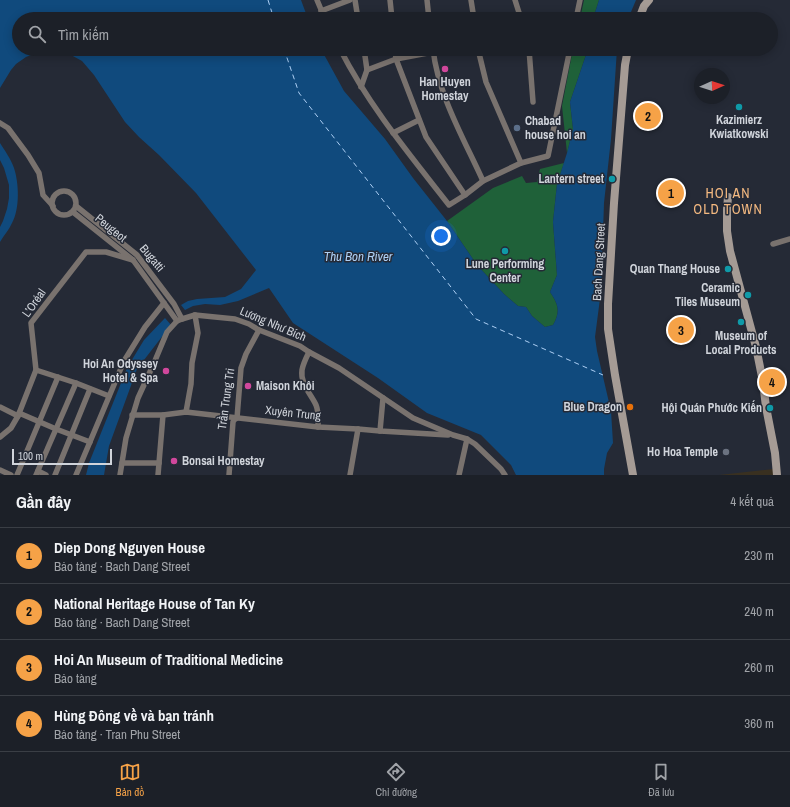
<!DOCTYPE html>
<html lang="vi">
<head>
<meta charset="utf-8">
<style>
  body { margin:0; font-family:"Archivo Narrow",sans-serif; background:#252830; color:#f1f3f6 }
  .compass { position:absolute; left:694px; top:68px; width:36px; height:36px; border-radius:50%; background:#1c2028; box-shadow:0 2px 10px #0003; rotate:87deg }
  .scale { position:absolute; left:12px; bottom:10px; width:100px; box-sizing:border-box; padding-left:4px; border:2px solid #d0d4db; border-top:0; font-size:11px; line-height:14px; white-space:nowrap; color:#d0d4db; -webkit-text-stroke:3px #252a36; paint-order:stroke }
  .you { position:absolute; left:441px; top:236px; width:14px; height:14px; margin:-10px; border:3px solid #fff; border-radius:50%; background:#1a73e8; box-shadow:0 0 0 6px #1a73e833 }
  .badge { display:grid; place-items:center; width:26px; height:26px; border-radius:50%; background:#f6a247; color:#111; font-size:13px; font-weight:700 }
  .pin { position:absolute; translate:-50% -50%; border:2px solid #fff; box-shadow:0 1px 4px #0006 }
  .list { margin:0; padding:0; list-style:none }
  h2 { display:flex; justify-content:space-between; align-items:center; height:52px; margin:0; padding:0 16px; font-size:17px }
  h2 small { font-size:13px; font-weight:400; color:#a0a3a8 }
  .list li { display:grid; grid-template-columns:26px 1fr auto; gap:12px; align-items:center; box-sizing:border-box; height:56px; padding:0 16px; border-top:1px solid #3a3e45 }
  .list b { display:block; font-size:15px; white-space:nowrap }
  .list p { margin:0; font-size:13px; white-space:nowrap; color:#a0a3a8 }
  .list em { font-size:13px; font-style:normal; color:#a0a3a8 }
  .icon { flex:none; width:22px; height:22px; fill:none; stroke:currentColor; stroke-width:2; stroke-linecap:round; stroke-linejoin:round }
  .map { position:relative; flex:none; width:790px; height:475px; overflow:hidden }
  .search { position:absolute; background:#1c2028; box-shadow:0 2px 10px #0003; left:12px; right:12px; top:12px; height:44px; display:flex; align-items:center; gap:10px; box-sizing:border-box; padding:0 14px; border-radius:22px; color:#a0a3a8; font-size:15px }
  .sheet { height:276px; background:#1c2028 }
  nav { display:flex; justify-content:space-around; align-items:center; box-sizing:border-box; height:56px; border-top:1px solid #3a3e45; background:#1c2028; font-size:11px; color:#a0a3a8 }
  nav a { display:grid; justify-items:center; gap:2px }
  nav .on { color:#f6a247 }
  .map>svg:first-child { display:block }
  .commercial { fill:#393020 }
  .green { fill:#1f6139 }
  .water { fill:#104a7d }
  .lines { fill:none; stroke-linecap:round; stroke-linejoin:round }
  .ferry { stroke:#aed0f5; stroke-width:1; stroke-dasharray:5 4; stroke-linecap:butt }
  .street { stroke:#79726e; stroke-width:5.5 }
  .secondary { stroke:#a59b95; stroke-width:8 }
  .hotel-dot { fill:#d1479c; stroke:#252a36; stroke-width:1.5 }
  .culture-dot { fill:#0f9aa8; stroke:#252a36; stroke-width:1.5 }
  .service-dot { fill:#5c6f8a; stroke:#252a36; stroke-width:1.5 }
  .food-dot { fill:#e8710a; stroke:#252a36; stroke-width:1.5 }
  .worship-dot { fill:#6b7280; stroke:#252a36; stroke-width:1.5 }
  .labels { text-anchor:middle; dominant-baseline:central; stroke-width:3; stroke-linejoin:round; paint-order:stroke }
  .poi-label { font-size:12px; font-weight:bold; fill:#d0d4db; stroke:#252a36; text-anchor:end }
  .street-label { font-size:12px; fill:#d0d4db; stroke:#252a36 }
  .water-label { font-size:13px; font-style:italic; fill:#aed0f5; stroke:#252a36 }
  .quarter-label { font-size:14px; letter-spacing:1px; fill:#f4b980; stroke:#252a36 }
</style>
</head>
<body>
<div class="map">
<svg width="790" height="475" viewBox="0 0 790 475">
  <rect width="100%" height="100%" fill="#252a36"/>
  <polygon class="commercial" points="774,469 774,475 719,475"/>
  <g class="green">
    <polygon points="584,0 599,0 593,19 580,19"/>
    <polygon points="573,49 588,49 570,102 573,129 567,153 562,106"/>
    <path d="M564,163L557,184L553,222L557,275L550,292C558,304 561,311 553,325L545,327L532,316L526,307L518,306L504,294L477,265L447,221L493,188L522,176L526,183L537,182L540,169Z"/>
  </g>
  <g class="water">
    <path d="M0,0H301L308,19H19V49H321L344,91L385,139L413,178L447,221L477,265L504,294L518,306L526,307L532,316L545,327L553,325C561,311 558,304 550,292L557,275L553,222L557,184L567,153L573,129L570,102L588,49H617L611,139L604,203L601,291L595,337L597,351L611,411L613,443L607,453L604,469V475H516L511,465L481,435L427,413L378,378L293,323L269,288L238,301L220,305L205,304L193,306L185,310L181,305L188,301L197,299L225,297L241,289L256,270L196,193L159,155L139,137L125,122L94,75L82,61L71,55L59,51H48L36,53L26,57L16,64L11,70L0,88Z"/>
    <polygon points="599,0 636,0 628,19 593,19"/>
    <path d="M0,143C5,151 11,159 14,168C19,183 20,209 12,223C9,230 4,235 0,242V227L3,221L7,209L9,198V185L4,168L0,160Z"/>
    <polygon points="165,318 171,325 137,369 109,446 104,475 86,475 89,463 127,368 144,340"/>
  </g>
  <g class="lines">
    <g class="ferry">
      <polyline points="268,0 274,19"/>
      <polyline points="284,49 299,93 476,319 603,375"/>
    </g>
    <g class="street">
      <polyline points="317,0 325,19"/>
      <polyline points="355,0 358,19"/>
      <polyline points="390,0 392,19"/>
      <polyline points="427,0 429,19"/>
      <polyline points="471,0 474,19"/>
      <polyline points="515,0 521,19"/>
      <polyline points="321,11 350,0"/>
      <polyline points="576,19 580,0"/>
      <path d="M340,49C369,106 410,155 449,205L465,195L483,181L521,163L548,156L570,49"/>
      <polyline points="395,49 396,59 426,137 465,195"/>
      <path d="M433,49C438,95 464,139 483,181"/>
      <polyline points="478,49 486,82 521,163"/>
      <polyline points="529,49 533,102"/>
      <polyline points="367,70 396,59 433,52"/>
      <polyline points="361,87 367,70 364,49"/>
      <polyline points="0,123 8,128 28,155 39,173 43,195 53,206"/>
      <polyline points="393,133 419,120"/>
      <circle cx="64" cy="203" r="12"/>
      <polyline points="76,206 137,255 174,304 182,319"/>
      <polyline points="73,212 133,260 177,321"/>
      <polyline points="773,244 790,239"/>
      <path d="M309,352C306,358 303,364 302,370C300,384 311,394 316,405C319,412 318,420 318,427"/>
      <polyline points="36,370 76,383 109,396"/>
      <polyline points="0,407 18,416"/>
      <polyline points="186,412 191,384 192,363 198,333 195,315"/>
      <polyline points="19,413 56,429 90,442"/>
      <polyline points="132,415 163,415 186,412 318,427 358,429 380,431 448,435"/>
      <polyline points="380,431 383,398"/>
      <polyline points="0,437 11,428 18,416 36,370 31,323 86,252 106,252 133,260"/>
      <polyline points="122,463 159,463"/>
      <polyline points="0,470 11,475"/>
      <polyline points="38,471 46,475"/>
      <polyline points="17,475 58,377"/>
      <polyline points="36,475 76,383"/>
      <polyline points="55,475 90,389"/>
      <polyline points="76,475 124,361 145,327 164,303"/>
      <polyline points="120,475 126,438 138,398 154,363 167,332 177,321 182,319 195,315 235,319 249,324 259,330 300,346 309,352 339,368 413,418 453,435 467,439 475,444 501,469 505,475"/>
      <polyline points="158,475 163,415"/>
      <polyline points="229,475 233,422 234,420 237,418 241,368 246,354 259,330"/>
      <polyline points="350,475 358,429"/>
      <polyline points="459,475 467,439"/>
    </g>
    <g class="secondary">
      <polyline points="639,19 644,6 649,0"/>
      <polyline points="628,49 625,65 614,203 608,304 608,329 615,375 633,475"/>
      <polyline points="728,197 727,209 727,231 730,251 756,347 763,382 766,407 775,453 777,475"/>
    </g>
  </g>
  <g class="hotel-dot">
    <circle cx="445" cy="69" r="4"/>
    <circle cx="166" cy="371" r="4"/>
    <circle cx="248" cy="386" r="4"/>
    <circle cx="174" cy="461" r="4"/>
  </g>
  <g class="culture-dot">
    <circle cx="739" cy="107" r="4"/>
    <circle cx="612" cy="179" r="4"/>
    <circle cx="505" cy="251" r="4"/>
    <circle cx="728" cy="269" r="4"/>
    <circle cx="748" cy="295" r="4"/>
    <circle cx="741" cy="322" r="4"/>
    <circle cx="770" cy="408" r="4"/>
  </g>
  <circle class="service-dot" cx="517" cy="128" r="4"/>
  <circle class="food-dot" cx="630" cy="407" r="4"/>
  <circle class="worship-dot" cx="726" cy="452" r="4"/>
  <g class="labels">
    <g class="poi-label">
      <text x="445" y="82" text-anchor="middle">Han Huyen<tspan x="445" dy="14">Homestay</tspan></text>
      <text x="739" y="120" text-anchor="middle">Kazimierz<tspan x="739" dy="14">Kwiatkowski</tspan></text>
      <text x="525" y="121" text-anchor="start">Chabad<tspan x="525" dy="14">house hoi an</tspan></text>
      <text x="604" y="179">Lantern street</text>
      <text x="505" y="264" text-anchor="middle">Lune Performing<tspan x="505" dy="14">Center</tspan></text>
      <text x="720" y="269">Quan Thang House</text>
      <text x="740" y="288">Ceramic<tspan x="740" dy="14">Tiles Museum</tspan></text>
      <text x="741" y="336" text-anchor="middle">Museum of<tspan x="741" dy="14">Local Products</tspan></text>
      <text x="158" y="364">Hoi An Odyssey<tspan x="158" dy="14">Hotel &amp; Spa</tspan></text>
      <text x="256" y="386" text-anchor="start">Maison Khôi</text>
      <text x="622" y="407">Blue Dragon</text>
      <text x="762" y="408">Hội Quán Phước Kiến</text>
      <text x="718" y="452">Ho Hoa Temple</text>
      <text x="182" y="461" text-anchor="start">Bonsai Homestay</text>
    </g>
    <g class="street-label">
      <text transform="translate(111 228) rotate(39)">Peugeot</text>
      <text transform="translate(152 258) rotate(50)">Bugatti</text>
      <text transform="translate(599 262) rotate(-87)">Bach Dang Street</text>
      <text transform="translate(34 303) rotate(-55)">L’Oréal</text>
      <text transform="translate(273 324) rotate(23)">Lương Như Bích</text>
      <text transform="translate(226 399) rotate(-82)">Trần Trung Tri</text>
      <text transform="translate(293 413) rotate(6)">Xuyên Trung</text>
    </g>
    <g class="water-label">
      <text x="358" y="256">Thu Bon River</text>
    </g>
    <g class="quarter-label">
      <text x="728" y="193">HOI AN<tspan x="728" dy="16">OLD TOWN</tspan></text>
    </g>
  </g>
</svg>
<svg class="compass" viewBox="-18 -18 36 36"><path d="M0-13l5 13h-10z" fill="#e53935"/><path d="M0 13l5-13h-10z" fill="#a0a3a8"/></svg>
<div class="scale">100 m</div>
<div class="you"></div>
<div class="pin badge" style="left:671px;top:193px">1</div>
<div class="pin badge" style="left:648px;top:116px">2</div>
<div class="pin badge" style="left:681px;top:330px">3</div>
<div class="pin badge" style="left:772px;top:382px">4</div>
<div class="search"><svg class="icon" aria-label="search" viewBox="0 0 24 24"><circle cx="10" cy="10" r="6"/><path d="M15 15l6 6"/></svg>Tìm kiếm</div>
</div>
<section class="sheet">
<h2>Gần đây<small>4 kết quả</small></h2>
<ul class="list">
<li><span class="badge">1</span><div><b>Diep Dong Nguyen House</b><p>Bảo tàng · Bach Dang Street</p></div><em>230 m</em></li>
<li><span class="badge">2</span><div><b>National Heritage House of Tan Ky</b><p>Bảo tàng · Bach Dang Street</p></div><em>240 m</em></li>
<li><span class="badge">3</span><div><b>Hoi An Museum of Traditional Medicine</b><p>Bảo tàng</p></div><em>260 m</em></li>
<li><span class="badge">4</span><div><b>Hùng Đông về và bạn tránh</b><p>Bảo tàng · Tran Phu Street</p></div><em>360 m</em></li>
</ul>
</section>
<nav>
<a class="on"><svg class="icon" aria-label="map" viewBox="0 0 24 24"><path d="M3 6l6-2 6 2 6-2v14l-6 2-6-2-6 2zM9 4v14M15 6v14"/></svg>Bản đồ</a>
<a><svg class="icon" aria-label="directions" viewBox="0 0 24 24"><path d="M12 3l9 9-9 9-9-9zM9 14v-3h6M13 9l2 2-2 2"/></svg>Chỉ đường</a>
<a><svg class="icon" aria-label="saved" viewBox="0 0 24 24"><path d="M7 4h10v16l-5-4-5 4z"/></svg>Đã lưu</a>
</nav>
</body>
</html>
